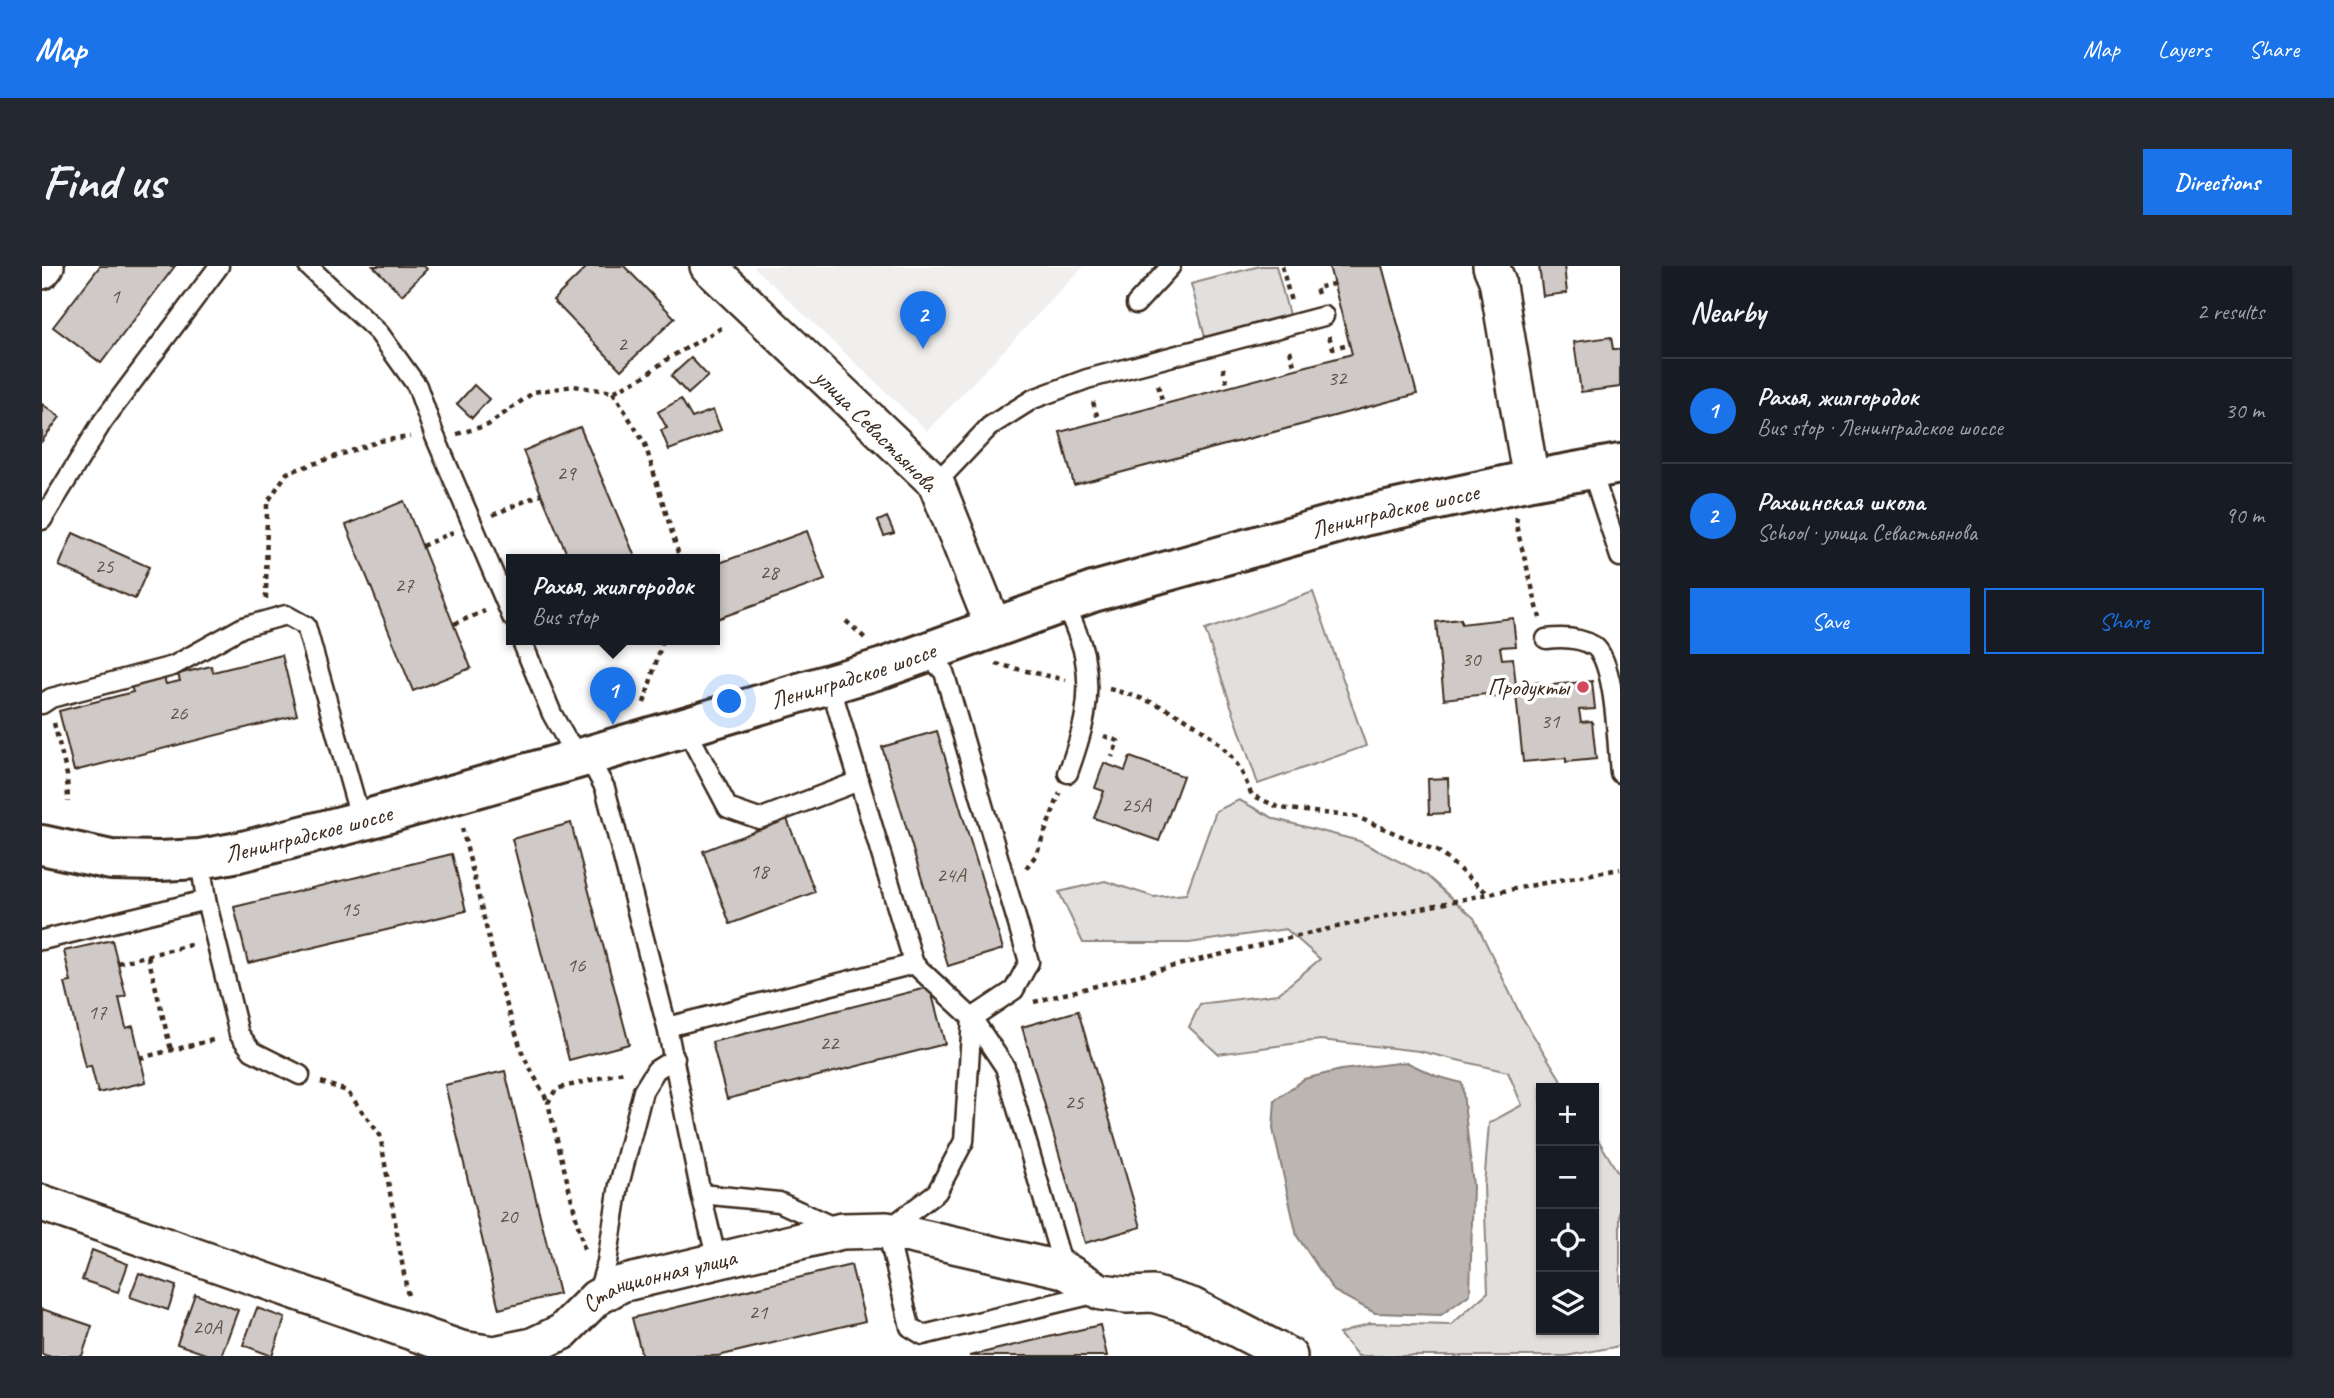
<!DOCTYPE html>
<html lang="en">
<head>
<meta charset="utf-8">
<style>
  body { margin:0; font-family:Caveat,sans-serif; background:#242831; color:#f1f3f6 }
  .controls { position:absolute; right:21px; bottom:21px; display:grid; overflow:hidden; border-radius:0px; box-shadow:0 2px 5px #0004 }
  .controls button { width:63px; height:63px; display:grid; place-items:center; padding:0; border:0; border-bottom:2px solid #363941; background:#171b24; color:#f1f3f6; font:35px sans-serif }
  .you { position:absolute; left:688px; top:436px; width:24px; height:24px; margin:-18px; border:5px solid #fff; border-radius:50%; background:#1a73e8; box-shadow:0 0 0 10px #1a73e833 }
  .badge { display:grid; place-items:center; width:46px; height:46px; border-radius:50%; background:#1a73e8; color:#fff; font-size:23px; font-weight:700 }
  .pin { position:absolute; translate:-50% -58px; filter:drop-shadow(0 2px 4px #0008) }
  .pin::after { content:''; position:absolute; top:37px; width:24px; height:21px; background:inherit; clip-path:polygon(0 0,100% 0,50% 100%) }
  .popup { position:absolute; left:464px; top:288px; width:214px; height:91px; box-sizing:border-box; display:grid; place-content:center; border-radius:0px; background:#171b24; filter:drop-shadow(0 2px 5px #0005); font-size:23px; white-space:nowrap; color:#9ea1a6 }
  .popup b { font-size:26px; color:#f1f3f6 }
  .popup::after { content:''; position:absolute; left:50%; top:100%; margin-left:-14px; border:14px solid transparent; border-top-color:#171b24 }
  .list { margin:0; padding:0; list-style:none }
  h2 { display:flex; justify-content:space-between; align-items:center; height:91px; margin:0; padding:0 28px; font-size:30px }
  h2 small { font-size:23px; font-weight:400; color:#9ea1a6 }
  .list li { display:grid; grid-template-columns:46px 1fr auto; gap:21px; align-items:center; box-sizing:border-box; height:105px; padding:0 28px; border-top:2px solid #363941 }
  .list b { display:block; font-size:26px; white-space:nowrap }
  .list p { margin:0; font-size:23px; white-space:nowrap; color:#9ea1a6 }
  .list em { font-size:23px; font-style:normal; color:#9ea1a6 }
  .actions { display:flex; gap:14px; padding:21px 28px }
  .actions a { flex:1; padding:16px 0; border:2px solid #1a73e8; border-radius:0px; text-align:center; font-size:24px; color:#1a73e8 }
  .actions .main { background:#1a73e8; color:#fff }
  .icon { flex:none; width:38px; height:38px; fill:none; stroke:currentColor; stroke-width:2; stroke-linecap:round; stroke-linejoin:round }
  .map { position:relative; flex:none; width:1578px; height:1090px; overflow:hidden; border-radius:0px }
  header { display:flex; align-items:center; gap:42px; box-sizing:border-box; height:98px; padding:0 35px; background:#1a73e8; color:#fff }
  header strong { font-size:33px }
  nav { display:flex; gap:38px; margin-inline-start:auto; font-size:24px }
  .intro { display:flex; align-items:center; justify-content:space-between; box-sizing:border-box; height:168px; padding:0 42px }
  h1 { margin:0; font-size:49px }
  .button { padding:18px 32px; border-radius:0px; background:#1a73e8; color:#fff; font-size:24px; font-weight:700 }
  main { display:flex; gap:42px; padding:0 42px }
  aside { flex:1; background:#171b24; border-radius:0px; box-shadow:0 2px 5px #0004 }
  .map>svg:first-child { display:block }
  .built { fill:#f1efee }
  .green { fill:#e2e0de; stroke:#8e857e; stroke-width:2 }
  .water { fill:#bcb6b3; stroke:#887e77; stroke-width:2 }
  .building { fill:#cfcac7; stroke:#3b2a1e; stroke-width:2 }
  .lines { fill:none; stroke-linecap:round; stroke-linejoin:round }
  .lane-casing { stroke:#3b2a1e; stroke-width:23 }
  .street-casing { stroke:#3b2a1e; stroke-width:40 }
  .secondary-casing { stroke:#3b2a1e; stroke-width:44 }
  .path { stroke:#3b2a1e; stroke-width:4.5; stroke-dasharray:5 5; stroke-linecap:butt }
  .lane { stroke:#fff; stroke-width:18 }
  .street { stroke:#fff; stroke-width:35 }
  .secondary { stroke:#fff; stroke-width:38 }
  .poi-dot { fill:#d1495b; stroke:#fff; stroke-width:2.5 }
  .labels { text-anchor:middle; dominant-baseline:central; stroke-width:7; stroke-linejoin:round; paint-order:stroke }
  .number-label { font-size:21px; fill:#605248 }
  .street-label { font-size:24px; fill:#3b2a1e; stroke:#fff }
  .poi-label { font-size:24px; fill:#3b2a1e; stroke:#fff; text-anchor:end }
</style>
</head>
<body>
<header>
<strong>Map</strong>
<nav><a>Map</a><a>Layers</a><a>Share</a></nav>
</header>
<div class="intro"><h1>Find us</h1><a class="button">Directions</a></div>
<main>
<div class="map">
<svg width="1578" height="1090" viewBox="0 0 1578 1090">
  <rect width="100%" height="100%" fill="#fff"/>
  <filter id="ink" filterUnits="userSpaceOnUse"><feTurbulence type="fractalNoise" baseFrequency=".0143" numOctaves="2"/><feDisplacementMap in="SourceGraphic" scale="14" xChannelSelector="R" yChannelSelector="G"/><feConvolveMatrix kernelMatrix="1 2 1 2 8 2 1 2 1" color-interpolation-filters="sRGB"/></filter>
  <g filter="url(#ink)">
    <polygon class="built" points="711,0 1042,0 885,165"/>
    <g class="green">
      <polygon points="1218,0 1234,0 1247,49 1163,71 1149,18"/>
      <polygon points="1271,326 1324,480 1216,518 1163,364"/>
      <polygon points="1197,534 1233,553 1317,575 1384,609 1432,652 1478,748 1524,822 1499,822 1499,1064 1552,1064 1552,867 1578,910 1578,1080 1524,1090 1316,1090 1297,1068 1328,1057 1409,1059 1446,1026 1442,920 1447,857 1480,839 1466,806 1377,785 1278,774 1176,788 1147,761 1158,738 1236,728 1278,693 1244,663 1147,677 1041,677 1017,626 1063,615 1112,631 1144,628 1174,545"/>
    </g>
    <polygon class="water" points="1364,796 1394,810 1420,817 1431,920 1428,1028 1399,1049 1333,1047 1292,1025 1255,970 1231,863 1233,834 1262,813 1299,804"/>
    <g class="building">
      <polygon points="58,0 133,0 59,97 11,61"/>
      <polygon points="331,0 382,0 385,3 360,29"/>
      <polygon points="546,0 582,0 633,52 579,104 511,34"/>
      <polygon points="1287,0 1340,0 1375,128 1032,219 1018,166 1310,88"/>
      <polygon points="1497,0 1522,0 1525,27 1501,30"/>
      <polygon points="1569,71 1571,83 1578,83 1578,121 1539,126 1532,76"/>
      <polygon points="649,92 666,110 646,128 629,110"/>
      <polygon points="432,119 447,133 430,152 415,138"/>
      <polygon points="639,133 650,152 671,144 679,164 627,184 619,164 625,162 616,146"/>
      <polygon points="0,138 18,151 0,175"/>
      <polygon points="538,161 594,293 527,293 481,185"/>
      <polygon points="362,235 429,402 371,425 304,259"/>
      <polygon points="845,251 852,267 842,270 836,255"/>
      <polygon points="765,265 783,314 672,354 672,299"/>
      <polygon points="31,267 107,301 93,333 17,300"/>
      <polygon points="1471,352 1474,380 1458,381 1460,393 1471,392 1475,429 1445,432 1444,428 1402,433 1394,356 1419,353 1419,358"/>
      <polygon points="240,389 255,449 32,505 17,445 91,426 89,420 122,412 124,418 138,415 136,408 169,400 171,406"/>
      <polygon points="1550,415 1553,443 1537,444 1539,456 1550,455 1554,493 1524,496 1524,492 1481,496 1473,419 1498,416 1499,420"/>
      <polygon points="895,465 961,683 906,700 840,481"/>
      <polygon points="1088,491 1141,510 1117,575 1052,552 1062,525 1053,522 1062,497 1083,505"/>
      <polygon points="1406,512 1407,547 1387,548 1386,513"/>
      <polygon points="745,553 773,626 688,658 661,585"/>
      <polygon points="529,557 587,778 527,794 470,573"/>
      <polygon points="410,588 424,645 206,697 192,641"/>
      <polygon points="70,674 84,730 77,732 84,762 91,760 104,816 56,827 49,800 43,801 23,717 29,716 22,685"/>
      <polygon points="888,721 903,778 685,833 670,776"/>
      <polygon points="1036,745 1099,961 1043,977 980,761"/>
      <polygon points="463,805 517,1028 457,1043 403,819"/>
      <polygon points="50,984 86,998 76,1026 40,1014"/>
      <polygon points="809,999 823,1055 676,1090 600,1090 590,1052"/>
      <polygon points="97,1007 134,1020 126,1044 88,1031"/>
      <polygon points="153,1028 196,1044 179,1090 169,1090 135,1078"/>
      <polygon points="215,1042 243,1052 230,1090 201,1079"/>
      <polygon points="0,1043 50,1060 40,1090 6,1090 0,1088"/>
      <polygon points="1058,1059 1065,1090 927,1090 1015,1069"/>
    </g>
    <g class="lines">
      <g class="lane-casing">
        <g id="lane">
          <polyline points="266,0 337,67 375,120 392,168 470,351"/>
          <polyline points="1094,38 1129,0"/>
          <polyline points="1551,203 1554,218 1578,291"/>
          <polyline points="894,217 948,160 991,133 1045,113 1282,50"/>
          <polyline points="0,254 61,155 177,0"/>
          <path d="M1023,336C1029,353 1038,371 1042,388C1051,433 1041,465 1026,507"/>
          <polyline points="479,373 510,448 524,473 551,500 563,522 625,761 872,698 930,752 963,801 1022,1004"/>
          <path d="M1504,373C1520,371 1537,371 1552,380C1574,396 1575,480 1578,507"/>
          <polyline points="884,387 902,406 987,696 972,724 930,752 922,875 895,926 845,964 868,1061 881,1069 1056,1027"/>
          <polyline points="788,418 872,698"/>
          <polyline points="0,438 9,432 131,400 201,361 244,349 264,360 319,555"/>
          <polyline points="643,461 686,542 717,553 817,515"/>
          <polyline points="158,593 164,634 197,768 210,785 258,809"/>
          <polyline points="0,674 164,634"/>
          <polyline points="625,761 659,928 675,995"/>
          <polyline points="659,928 737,936 796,963"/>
          <polyline points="555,1029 565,996 577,919 601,825 614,804 633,792"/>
        </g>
      </g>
      <g class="street-casing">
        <g id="street">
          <polyline points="666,0 894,217 952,362"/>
          <polyline points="1449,0 1455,14 1489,214"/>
          <polyline points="0,5 4,0"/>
          <path id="s1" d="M0,937L419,1083L452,1088L490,1080L520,1066L554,1032L579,1018L800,965L845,964L1022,1004L1059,1026L1085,1029L1111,1028L1150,1040L1247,1090"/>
        </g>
      </g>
      <g class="secondary-casing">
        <g id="secondary">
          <path id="s2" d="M0,579L69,594L117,595L158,593L197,586L319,555L542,491L841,402L1051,326L1322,250L1489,214L1578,198"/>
        </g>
      </g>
      <g class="path">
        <polyline points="1240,0 1249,36"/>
        <polyline points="1276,28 1274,22 1291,18"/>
        <polyline points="1287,70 1291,82 1307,78"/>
        <polyline points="1248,84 1253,103"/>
        <polyline points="1181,102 1186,121"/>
        <polyline points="1116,119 1121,138"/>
        <polyline points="571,126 603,178 638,293"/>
        <polyline points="1051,136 1057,156"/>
        <polyline points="415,168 446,159 492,126 532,120 571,126 601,111 627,92 683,60"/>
        <polyline points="451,249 499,228"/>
        <polyline points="1475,251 1474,259 1498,352"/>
        <polyline points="380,280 411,266"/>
        <polyline points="224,333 225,237 245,207 338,175 368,171"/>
        <polyline points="804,355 824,373"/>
        <polyline points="412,358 443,345"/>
        <polyline points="954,398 1024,414"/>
        <path d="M1067,423C1114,434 1168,458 1196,500C1202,508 1205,520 1210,529L1238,542L1315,551L1397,586L1445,627"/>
        <polyline points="602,437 621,373"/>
        <polyline points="12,457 25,509 26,536"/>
        <polyline points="1062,470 1076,475 1070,491"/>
        <polyline points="420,562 458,718 481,789 506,836"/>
        <polyline points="984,602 994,589 1018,527"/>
        <polyline points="106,690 129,784"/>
        <polyline points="76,697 152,678"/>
        <path d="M992,736C1186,685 1381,638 1578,603"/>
        <polyline points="98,792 175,773"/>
        <polyline points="279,816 305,825 338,869 366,1031"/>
        <polyline points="542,983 506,837 514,823 585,805"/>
      </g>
      <use href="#lane" class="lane"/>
      <use href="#street" class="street"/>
      <use href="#secondary" class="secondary"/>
    </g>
  </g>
  <circle class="poi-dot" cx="1541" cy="421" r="7"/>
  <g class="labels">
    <g class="number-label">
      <text x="73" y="30">1</text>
      <text x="580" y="78">2</text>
      <text x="1295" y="112">32</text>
      <text x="524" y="207">29</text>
      <text x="62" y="300">25</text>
      <text x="727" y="306">28</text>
      <text x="362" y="319">27</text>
      <text x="1429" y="393">30</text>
      <text x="136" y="447">26</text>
      <text x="1508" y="455">31</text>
      <text x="1094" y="539">25А</text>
      <text x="717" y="605">18</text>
      <text x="909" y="609">24А</text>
      <text x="308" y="643">15</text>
      <text x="534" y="699">16</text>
      <text x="55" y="746">17</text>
      <text x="787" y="777">22</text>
      <text x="1032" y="836">25</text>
      <text x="466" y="950">20</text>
      <text x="716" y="1046">21</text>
      <text x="165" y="1061">20А</text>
    </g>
    <g class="street-label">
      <text transform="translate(834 164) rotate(45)">улица Севастьянова</text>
      <text stroke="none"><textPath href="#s2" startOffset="1405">Ленинградское шоссе</textPath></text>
      <text stroke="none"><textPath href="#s2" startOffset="838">Ленинградское шоссе</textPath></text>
      <text stroke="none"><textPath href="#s2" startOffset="271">Ленинградское шоссе</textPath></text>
      <text stroke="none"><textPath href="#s1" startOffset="663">Станционная улица</textPath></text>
    </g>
    <g class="poi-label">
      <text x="1527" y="421">Продукты</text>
    </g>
  </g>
</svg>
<div class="controls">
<button>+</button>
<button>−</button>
<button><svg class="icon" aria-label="locate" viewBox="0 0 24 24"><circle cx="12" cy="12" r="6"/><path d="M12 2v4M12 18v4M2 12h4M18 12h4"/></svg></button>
<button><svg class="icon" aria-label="layers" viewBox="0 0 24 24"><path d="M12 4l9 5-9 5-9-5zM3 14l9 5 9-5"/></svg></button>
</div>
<div class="you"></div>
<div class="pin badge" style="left:571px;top:459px">1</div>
<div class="popup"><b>Рахья, жилгородок</b>Bus stop</div>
<div class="pin badge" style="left:881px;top:83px">2</div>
</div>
<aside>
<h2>Nearby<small>2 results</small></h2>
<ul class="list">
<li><span class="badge">1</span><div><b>Рахья, жилгородок</b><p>Bus stop · Ленинградское шоссе</p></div><em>30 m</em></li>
<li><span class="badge">2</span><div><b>Рахьинская школа</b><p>School · улица Севастьянова</p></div><em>90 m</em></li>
</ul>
<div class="actions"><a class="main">Save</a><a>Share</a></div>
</aside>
</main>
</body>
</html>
